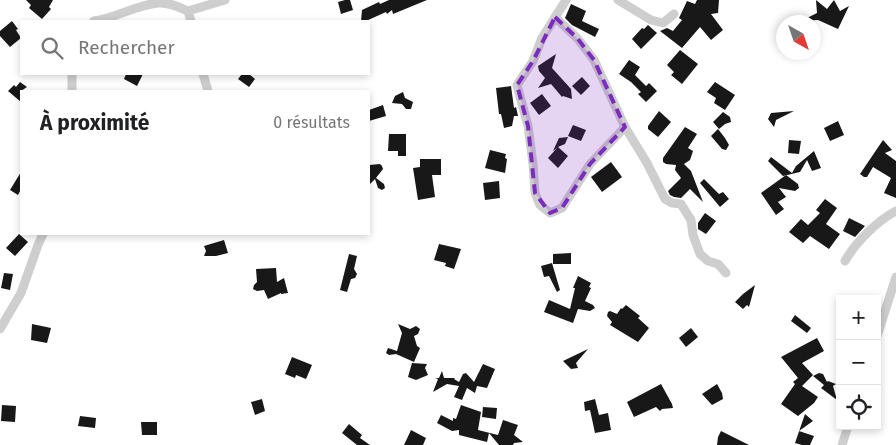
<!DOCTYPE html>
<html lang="fr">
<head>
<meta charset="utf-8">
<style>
  body { margin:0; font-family:"Fira Sans",sans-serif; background:#f2f2f2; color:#202124 }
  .controls { position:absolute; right:15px; bottom:15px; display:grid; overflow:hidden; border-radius:0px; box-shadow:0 2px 8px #0003 }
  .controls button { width:45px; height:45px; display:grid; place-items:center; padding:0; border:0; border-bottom:1px solid #e0e0e0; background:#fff; color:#202124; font:25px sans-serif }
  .compass { position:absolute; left:776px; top:15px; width:45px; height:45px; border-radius:50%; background:#fff; box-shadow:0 2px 8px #0003; rotate:140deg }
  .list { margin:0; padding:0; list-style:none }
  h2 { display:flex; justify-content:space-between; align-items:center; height:65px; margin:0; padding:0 20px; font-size:21px }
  h2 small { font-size:16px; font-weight:400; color:#757577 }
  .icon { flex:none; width:28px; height:28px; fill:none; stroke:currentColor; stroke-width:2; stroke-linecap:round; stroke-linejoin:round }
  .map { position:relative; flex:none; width:896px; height:445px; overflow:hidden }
  .search { position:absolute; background:#fff; box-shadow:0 2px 8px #0003; left:20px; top:20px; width:350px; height:55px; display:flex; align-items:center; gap:12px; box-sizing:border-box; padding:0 18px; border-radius:0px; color:#757577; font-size:19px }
  .panel { position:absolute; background:#fff; box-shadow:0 2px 8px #0003; left:20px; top:90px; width:350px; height:145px; border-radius:0px }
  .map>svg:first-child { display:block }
  .building { fill:#181818 }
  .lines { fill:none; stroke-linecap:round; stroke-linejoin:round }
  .street { stroke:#cecece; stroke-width:9 }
  .marked { fill:#7b2cbf; fill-opacity:0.2; stroke:#7b2cbf; stroke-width:4; stroke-dasharray:10 6; stroke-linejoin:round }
</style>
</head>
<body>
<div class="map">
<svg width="896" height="445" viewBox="0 0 896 445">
  <rect width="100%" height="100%" fill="#fff"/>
  <g class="building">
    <polygon points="26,0 53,0 49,7 51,9 42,19 29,8 31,5"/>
    <polygon points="345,0 350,0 353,10 341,14 338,2"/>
    <polygon points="389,0 427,0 393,14 392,10 387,14 386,12 366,21 361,21 362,10 379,2 380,4"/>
    <polygon points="697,0 719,0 718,13 711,14 723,30 711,40 700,27 682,48 660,31 667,28 673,31 682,20 679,18 687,1 695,4"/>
    <polygon points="816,0 827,9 834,0 840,11 849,6 838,29 818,20 801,21 817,13"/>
    <polygon points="571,4 586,11 582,21 599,29 595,37 572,25 565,18"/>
    <polygon points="12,21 18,29 16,30 21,38 10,47 0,36 0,31"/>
    <polygon points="648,25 657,33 641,49 632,39 642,28 644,29"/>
    <polygon points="680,50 698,64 682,84 671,75 674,72 667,65"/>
    <polygon points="556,54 552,68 571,89 572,99 563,96 562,97 551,84 538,88 545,78 539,71 538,66"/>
    <polygon points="629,60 640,67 635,75 646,86 649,83 657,91 646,102 638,94 641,92 631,82 619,74"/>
    <polygon points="126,74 143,74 137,86 124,79"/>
    <polygon points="242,74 249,74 255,79 249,87 238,79"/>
    <polygon points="582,77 590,86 581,95 572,86"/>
    <polygon points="20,82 27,87 21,91 21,102 8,91 14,85 16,87"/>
    <polygon points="715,82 735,95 725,110 714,103 716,98 707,92"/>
    <polygon points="511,86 514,108 516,107 518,116 514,116 512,126 504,128 501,114 499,114 496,88"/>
    <polygon points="403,92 405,98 413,102 411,109 406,109 402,104 392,103 395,96"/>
    <polygon points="542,94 551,106 539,115 530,103"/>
    <polygon points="383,105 386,116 369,121 369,110"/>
    <polygon points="659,111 671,122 658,137 648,129 648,126"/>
    <polygon points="794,111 776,120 774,127 768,119 771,113"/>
    <polygon points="723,112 730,117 731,122 725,124 719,129 713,122"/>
    <polygon points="838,121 844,135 830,141 824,128"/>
    <polygon points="573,125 586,130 581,141 568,136"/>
    <polygon points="685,127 697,134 688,148 693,151 690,160 684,164 691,171 703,202 690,189 681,198 674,197 670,195 668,191 681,178 675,170 676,165 666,164 663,162 663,158"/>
    <polygon points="718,129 725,138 729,145 726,150 722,149 711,136"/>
    <polygon points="389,134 406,134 406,156 398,156 398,151 388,151"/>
    <polygon points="568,137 565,144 558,147 568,156 558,168 548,158 557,148 553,151 559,138"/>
    <polygon points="789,140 801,141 799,154 788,153"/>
    <polygon points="883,140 892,150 885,153 896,161 896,198 884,193 891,178 873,167 867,177 864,177 860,174"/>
    <polygon points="490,150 506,154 505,158 507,159 505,173 485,168"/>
    <polygon points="814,151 821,168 812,171 807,160 800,172 783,176 768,161 771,157 792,173 796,166"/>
    <polygon points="420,159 441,159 441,175 432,175 435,197 418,200 413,168 420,167"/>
    <polygon points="611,162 622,177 602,192 591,177"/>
    <polygon points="380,164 382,166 383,169 376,178 384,184 385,188 382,190 378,188 375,179 369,185 369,165"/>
    <polygon points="21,172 21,189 18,195 10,190"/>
    <polygon points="786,175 798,184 799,188 795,191 779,188 786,197 778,202 784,209 776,215 761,193"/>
    <polygon points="704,179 719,194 723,192 729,199 720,207 700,183"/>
    <polygon points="499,181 500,198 485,200 483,183"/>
    <polygon points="825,199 837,208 826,224 840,234 829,249 810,236 803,243 789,232 801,219 808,225 820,213 816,210"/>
    <polygon points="705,213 716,221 706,234 698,229 698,223"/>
    <polygon points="849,218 865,226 855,237 843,231"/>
    <polygon points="19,234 28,242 15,256 6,248"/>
    <polygon points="224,240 228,253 216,256 204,256 206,251 204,246"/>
    <polygon points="439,244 461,249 454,269 445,266 446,263 434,260"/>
    <polygon points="571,253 571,264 553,264 553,254"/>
    <polygon points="349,254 357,256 354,269 357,274 355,278 351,279 347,292 340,290"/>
    <polygon points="552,263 560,290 557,292 549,276 544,277 541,266"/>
    <polygon points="276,268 277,282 284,278 288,293 281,294 281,293 268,299 264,290 257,291 253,289 254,285 257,282 256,269"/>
    <polygon points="4,273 13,274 10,290 1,288"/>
    <polygon points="578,276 591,283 589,287 591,288 585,301 593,305 595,308 590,311 578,309 573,323 544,312 549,300 570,309 575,288 573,288"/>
    <polygon points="755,285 749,307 747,305 743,309 735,302 743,294"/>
    <polygon points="626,305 640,316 638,318 649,328 638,342 610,325 612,322 607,316 608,312 610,311 617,314 621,308 622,309"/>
    <polygon points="795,315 811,328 807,333 791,321"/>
    <polygon points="32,324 51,328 47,343 31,340"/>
    <polygon points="398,324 410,329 416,326 420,329 418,334 414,336 417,346 420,348 414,362 396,354 389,355 386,353 388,348 397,351 402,333"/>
    <polygon points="691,328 698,337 686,347 679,338"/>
    <polygon points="817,338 824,351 802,363 813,375 802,386 818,397 814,403 798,416 781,404 795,384 793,382 798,378 781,357"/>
    <polygon points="588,349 576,363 578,368 571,369 563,361"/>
    <polygon points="292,357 312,365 306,379 296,375 295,378 285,374"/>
    <polygon points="412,363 427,364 425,368 428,375 416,380 408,377"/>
    <polygon points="483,364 495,369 487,388 477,386 475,393 467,388 462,400 454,397 459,386 447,384 433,392 438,379 435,378 439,378 442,371 444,378 455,378 454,379 459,382 463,374 466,373 474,382"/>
    <polygon points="819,373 823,374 827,382 828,381 836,384 833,386 837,400 821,388 824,385 813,376"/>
    <polygon points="661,384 672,404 673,408 662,409 660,411 656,407 634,417 627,402"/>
    <polygon points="717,384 722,393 723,399 712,405 702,394"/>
    <polygon points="262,399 265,411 255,415 251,402"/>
    <polygon points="595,399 599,415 608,413 611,430 595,433 590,410 585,411 584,402"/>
    <polygon points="2,405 16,406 15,422 1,421"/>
    <polygon points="461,405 481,412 478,430 498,435 503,420 518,425 514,435 523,442 514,443 513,445 499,445 489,433 487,442 459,435 459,430 452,431 437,423 441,415 453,421 453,418 456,419"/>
    <polygon points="483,407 497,408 496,419 482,417"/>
    <polygon points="805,414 813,421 799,431 814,436 810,445 802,445 795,443"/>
    <polygon points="80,416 96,418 95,428 78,426"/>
    <polygon points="141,422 157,422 157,435 142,435"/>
    <polygon points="349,424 362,435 360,438 370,445 357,445 342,433"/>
    <polygon points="411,430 426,438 423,445 404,445"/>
    <polygon points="721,431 749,445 717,445 718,437"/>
  </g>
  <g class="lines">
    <g class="street">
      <polyline points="566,0 542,38 533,61 517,85 528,126 533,164 535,193 540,205 550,213 562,208 590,164 625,127"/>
      <polyline points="618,0 651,20 663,23 674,14"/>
      <polyline points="188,11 191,21"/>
      <polyline points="555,17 578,39 594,60 625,127 647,163 665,199 672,203 681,204 691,220 693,235 700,254 708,261 718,264 726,273"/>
      <path d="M94,21C116,18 136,5 158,3C168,2 179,7 188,11L225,0"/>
      <polyline points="72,74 72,91"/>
      <polyline points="203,74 208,91"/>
      <path d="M845,261C855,243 877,221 896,211"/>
      <polyline points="0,329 21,293 38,245 43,234"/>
      <polyline points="877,336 896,277"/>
      <polyline points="842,445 848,426"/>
    </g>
  </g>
  <path class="marked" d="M555,17L578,39L594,60L625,127L590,164L562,208L550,213L535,193L528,126L517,85L533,61Z"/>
</svg>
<div class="controls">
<button>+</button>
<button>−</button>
<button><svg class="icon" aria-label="locate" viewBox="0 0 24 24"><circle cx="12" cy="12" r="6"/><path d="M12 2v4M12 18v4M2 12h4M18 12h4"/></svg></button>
</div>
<svg class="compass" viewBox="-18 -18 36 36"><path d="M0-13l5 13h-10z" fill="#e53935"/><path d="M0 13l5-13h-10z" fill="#757577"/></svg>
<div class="search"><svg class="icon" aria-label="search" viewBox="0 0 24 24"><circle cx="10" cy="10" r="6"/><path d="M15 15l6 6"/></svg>Rechercher</div>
<section class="panel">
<h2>À proximité<small>0 résultats</small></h2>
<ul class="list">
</ul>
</section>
</div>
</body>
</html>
